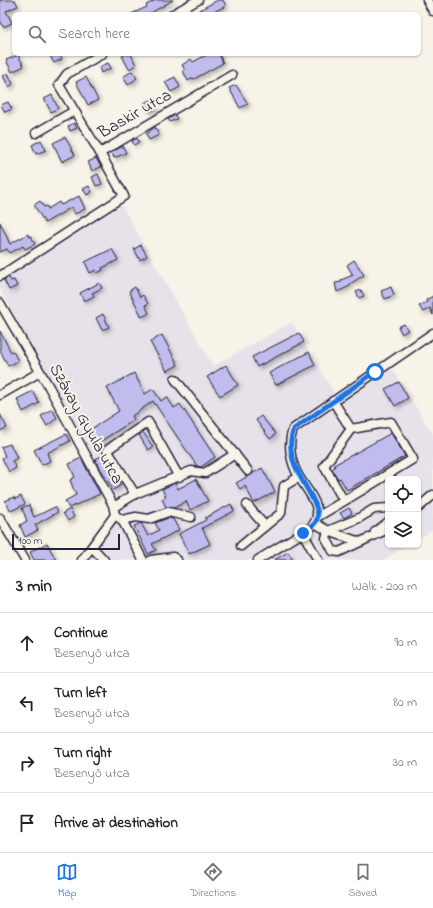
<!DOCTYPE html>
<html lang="en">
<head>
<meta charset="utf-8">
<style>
  body { margin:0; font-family:"Indie Flower",sans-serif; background:#f2f2f2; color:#222 }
  .controls { position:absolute; right:12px; bottom:12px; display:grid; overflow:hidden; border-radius:6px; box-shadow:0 1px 3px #0004 }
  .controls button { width:36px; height:36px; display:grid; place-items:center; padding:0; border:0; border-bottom:1px solid #e0e0e0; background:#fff; color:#222; font:20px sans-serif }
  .scale { position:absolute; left:12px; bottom:10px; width:108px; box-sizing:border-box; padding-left:4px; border:2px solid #22223b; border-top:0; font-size:11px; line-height:14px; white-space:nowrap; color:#22223b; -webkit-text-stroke:3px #f7f3e8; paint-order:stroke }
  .stop { position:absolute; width:12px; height:12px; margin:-9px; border:3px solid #1a73e8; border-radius:50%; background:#fff }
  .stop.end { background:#1a73e8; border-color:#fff; box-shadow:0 1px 4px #0008 }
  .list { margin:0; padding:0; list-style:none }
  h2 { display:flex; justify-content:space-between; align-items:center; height:52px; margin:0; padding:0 16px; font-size:17px }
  h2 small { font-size:13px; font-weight:400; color:#767676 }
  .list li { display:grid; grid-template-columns:26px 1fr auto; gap:12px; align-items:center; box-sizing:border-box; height:60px; padding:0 16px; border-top:1px solid #e0e0e0 }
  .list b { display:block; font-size:15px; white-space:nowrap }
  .list p { margin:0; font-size:13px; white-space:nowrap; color:#767676 }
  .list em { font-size:13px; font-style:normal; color:#767676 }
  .icon { flex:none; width:22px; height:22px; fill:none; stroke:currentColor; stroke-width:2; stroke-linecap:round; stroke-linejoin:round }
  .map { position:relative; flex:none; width:433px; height:560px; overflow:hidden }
  .search { position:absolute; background:#fff; box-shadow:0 1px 3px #0004; left:12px; right:12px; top:12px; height:44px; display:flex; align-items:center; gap:10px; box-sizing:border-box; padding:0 14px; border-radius:6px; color:#767676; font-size:15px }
  .sheet { height:292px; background:#fff }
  nav { display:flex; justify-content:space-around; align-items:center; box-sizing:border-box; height:56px; border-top:1px solid #e0e0e0; background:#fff; font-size:11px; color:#767676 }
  nav a { display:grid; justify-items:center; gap:2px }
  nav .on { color:#1a73e8 }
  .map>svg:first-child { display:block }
  .built { fill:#e7e2ea }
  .building { fill:#c1bcee; stroke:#22223b; filter:url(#shadow) }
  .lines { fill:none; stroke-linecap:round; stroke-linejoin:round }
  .minor-casing { stroke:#22223b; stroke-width:11 }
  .minor { stroke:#f7f3e8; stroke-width:8 }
  .route { stroke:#1a73e8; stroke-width:5 }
  .labels { text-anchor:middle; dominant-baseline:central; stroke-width:4; stroke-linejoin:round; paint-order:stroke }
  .street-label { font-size:17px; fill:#22223b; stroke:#f7f3e8 }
</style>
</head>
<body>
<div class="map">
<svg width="433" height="560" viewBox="0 0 433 560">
  <defs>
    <filter id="shadow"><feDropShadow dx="2.5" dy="2.5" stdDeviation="2" flood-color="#0004"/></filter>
  </defs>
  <rect width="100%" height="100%" fill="#f7f3e8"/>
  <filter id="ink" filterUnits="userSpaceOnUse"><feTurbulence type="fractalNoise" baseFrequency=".025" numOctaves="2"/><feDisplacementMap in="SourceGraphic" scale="8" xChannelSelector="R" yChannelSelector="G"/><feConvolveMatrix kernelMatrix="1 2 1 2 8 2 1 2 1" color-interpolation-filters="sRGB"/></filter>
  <g filter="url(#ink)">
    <polygon class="built" points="121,204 213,366 292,322 334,393 386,358 433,435 433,530 418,539 418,479 388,479 388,545 408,545 383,560 83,560 123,514 0,289 0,280"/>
    <g class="building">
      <polygon points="0,0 15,0 18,6 6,11 12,23 3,27 0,20"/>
      <polygon points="156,0 173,0 149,14 131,14 147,7 146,5"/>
      <polygon points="218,0 223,0 226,6 209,14 192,14"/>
      <polygon points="53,54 60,54 62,59 54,63 50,56"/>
      <polygon points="126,54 131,54 136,65 129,69 122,56"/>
      <polygon points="208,54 219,54 223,63 194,79 193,78 188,81 183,71 185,70 182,65 191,59 193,62"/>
      <polygon points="18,55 24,66 12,72 6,60"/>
      <polygon points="108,63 111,68 101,73 99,67"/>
      <polygon points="132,71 137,78 128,85 123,77"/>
      <polygon points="8,73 13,84 9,87 3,76"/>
      <polygon points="86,77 98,100 88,105 76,82"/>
      <polygon points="175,77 180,87 171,92 165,82"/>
      <polygon points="236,85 248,104 240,108 229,88"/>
      <polygon points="52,95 58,108 51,112 44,99"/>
      <polygon points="151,100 156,109 149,112 144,103"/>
      <polygon points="8,102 12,109 5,112 1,105"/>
      <polygon points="175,115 177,119 170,122 168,119"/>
      <polygon points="74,123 77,128 70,131 68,126"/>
      <polygon points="155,127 159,135 149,140 146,134"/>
      <polygon points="65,137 75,155 62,162 53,143"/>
      <polygon points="137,138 139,142 134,145 132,141"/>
      <polygon points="41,140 46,150 36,154 32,145"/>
      <polygon points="123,146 126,153 114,158 112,152"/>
      <polygon points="96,158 101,167 92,171 88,162"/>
      <polygon points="98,174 102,184 96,186 92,177"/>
      <polygon points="89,186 92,192 87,195 83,189"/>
      <polygon points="79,196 85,209 75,214 72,207 45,223 34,205 40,201 44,207 47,206 48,209 59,202 61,205"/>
      <polygon points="0,222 10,244 28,234 29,237 31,236 35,244 25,249 23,246 10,253 7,249 0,252"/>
      <polygon points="141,245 147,256 140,260 134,249"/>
      <polygon points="112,249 118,260 102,268 103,270 97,273 96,270 90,273 85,262"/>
      <polygon points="354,260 364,275 350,284 350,286 337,292 335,283 342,282 341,280 353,275 347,265"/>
      <polygon points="9,277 11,281 14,280 17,286 9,290 4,280"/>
      <polygon points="99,283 102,288 92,293 94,296 84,301 80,293"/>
      <polygon points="135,287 140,297 143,295 148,304 145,305 149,313 142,317 129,291"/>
      <polygon points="391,287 394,295 385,299 381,291"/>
      <polygon points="361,290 364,296 359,298 356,292"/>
      <polygon points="433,296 433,315 430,308 423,312 419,306 427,302 426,300"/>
      <polygon points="103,314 109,327 102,330 96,318"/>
      <polygon points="404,324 408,330 402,334 398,327"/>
      <polygon points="0,331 11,352 13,351 18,361 8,366 0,350"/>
      <polygon points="299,333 304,342 257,367 252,357"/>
      <polygon points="162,335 178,365 167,371 150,342"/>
      <polygon points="309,352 315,365 276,385 269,373"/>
      <polygon points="226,365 238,385 220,396 207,377"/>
      <polygon points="134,373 145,394 153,389 161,401 167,397 174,408 180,404 215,457 201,467 197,466 153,401 132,416 134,420 96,444 88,431 119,411 107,388"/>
      <polygon points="399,382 408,398 395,406 385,389"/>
      <polygon points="33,391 39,403 23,412 17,399"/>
      <polygon points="52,409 57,418 47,426 41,416"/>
      <polygon points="0,414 7,428 0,431"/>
      <polygon points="261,416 276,434 270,439 256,420"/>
      <polygon points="143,432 153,447 148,450 139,435"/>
      <polygon points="391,433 405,456 347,490 340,478 338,479 332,469 335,467 334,465"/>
      <polygon points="66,434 70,441 47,453 50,461 42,465 34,450"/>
      <polygon points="10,444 17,458 12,461 16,468 9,472 2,458 5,456 1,447"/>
      <polygon points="102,456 105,461 107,460 121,485 113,490 95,459"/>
      <polygon points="81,458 100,494 69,508 65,501 76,495 70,480 75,477 69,464"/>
      <polygon points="262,468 275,492 254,503 245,486 240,489 236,483"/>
      <polygon points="196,479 208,501 190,510 186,501 174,508 166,507 162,499 166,497 162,489 175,483 178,489"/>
      <polygon points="21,496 25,504 11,511 5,501 14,497 15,499"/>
      <polygon points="231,504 234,511 202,528 210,544 189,554 179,534 206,520 205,518"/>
      <polygon points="29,505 34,517 55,507 58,512 35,525 38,530 25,537 20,525 27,521 22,508"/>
      <polygon points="349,508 352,513 344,518 340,513"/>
      <polygon points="70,509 74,517 68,521 63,513"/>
      <polygon points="168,518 173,519 179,530 152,544 156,550 148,554 134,526 141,523 148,536 159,530 155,523"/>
      <polygon points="47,543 56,560 34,560 30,552"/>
      <polygon points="288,552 293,560 274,560"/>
    </g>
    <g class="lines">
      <g class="minor-casing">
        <g id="minor">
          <polyline points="427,0 433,11"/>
          <polyline points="173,14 198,0"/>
          <polyline points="36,133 74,111"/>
          <polyline points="100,153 59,85 67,74 102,54"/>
          <polyline points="0,276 124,196 100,153 232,75"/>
          <polyline points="0,303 49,387 113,505 115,515 122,520 143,560"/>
          <polyline points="175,379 248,471"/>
          <polyline points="0,395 40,372"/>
          <polyline points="333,401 351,429"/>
          <polyline points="135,494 107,450 148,422 179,477"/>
          <polyline points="247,505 265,526"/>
          <polyline points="114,507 135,494 191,471 205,473 235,454"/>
          <polyline points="418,508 433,495"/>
          <polyline points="317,517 344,501 324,466 351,429 391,422 413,459 344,501"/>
          <polyline points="0,518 25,560"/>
          <polyline points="122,520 136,517 149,519 168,512 191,517"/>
          <polyline points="315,523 328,531 360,542"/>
          <polyline points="328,531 326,538 333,551 339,552 388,529"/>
          <polyline points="328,531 359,518 374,509 388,508"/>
          <polyline points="375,532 388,522"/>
          <polyline points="303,533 318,560"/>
          <polyline points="241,546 281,513 284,486 299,477"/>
          <polyline points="92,547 104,560"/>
          <polyline points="82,560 115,515"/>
          <polyline points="151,560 173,557 177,560"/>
          <path d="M258,560L310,528C328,512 308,492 299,477C291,463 287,445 293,429L433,333"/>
        </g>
      </g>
      <use href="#minor" class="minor"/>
    </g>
  </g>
  <g class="lines" filter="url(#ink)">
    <path class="route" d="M303,533C307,530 312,527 315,523C330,503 277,468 294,429L375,372"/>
  </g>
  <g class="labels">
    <g class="street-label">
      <text transform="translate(135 114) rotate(-30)">Baskir utca</text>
      <text transform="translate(86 424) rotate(61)">Szávay Gyula utca</text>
    </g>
  </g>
</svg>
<div class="controls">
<button><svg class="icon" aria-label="locate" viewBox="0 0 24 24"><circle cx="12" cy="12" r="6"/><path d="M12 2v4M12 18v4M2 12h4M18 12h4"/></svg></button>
<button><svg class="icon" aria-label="layers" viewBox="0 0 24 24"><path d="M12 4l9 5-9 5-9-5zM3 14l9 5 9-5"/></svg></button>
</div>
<div class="scale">100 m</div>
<div class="stop" style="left:375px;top:372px"></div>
<div class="stop end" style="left:303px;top:533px"></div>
<div class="search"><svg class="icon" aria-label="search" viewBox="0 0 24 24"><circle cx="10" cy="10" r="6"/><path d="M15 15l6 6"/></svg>Search here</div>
</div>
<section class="sheet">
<h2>3 min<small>Walk · 200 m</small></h2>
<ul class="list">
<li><svg class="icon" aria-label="ahead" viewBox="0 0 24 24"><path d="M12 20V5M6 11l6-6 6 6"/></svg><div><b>Continue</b><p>Besenyő utca</p></div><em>90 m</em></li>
<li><svg class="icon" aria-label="left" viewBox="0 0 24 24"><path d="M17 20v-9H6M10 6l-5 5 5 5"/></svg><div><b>Turn left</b><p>Besenyő utca</p></div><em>80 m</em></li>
<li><svg class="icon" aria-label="right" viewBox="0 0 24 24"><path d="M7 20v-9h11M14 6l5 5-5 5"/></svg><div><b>Turn right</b><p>Besenyő utca</p></div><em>30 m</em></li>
<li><svg class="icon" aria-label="arrive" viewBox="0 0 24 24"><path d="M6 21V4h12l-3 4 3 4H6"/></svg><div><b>Arrive at destination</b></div></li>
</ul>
</section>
<nav>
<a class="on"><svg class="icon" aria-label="map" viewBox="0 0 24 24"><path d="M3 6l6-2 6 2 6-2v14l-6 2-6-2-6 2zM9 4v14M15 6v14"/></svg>Map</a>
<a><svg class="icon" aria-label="directions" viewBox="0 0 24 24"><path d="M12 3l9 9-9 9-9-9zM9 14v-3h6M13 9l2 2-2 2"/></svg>Directions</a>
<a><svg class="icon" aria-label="saved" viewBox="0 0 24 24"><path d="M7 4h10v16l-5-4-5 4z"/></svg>Saved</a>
</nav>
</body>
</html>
